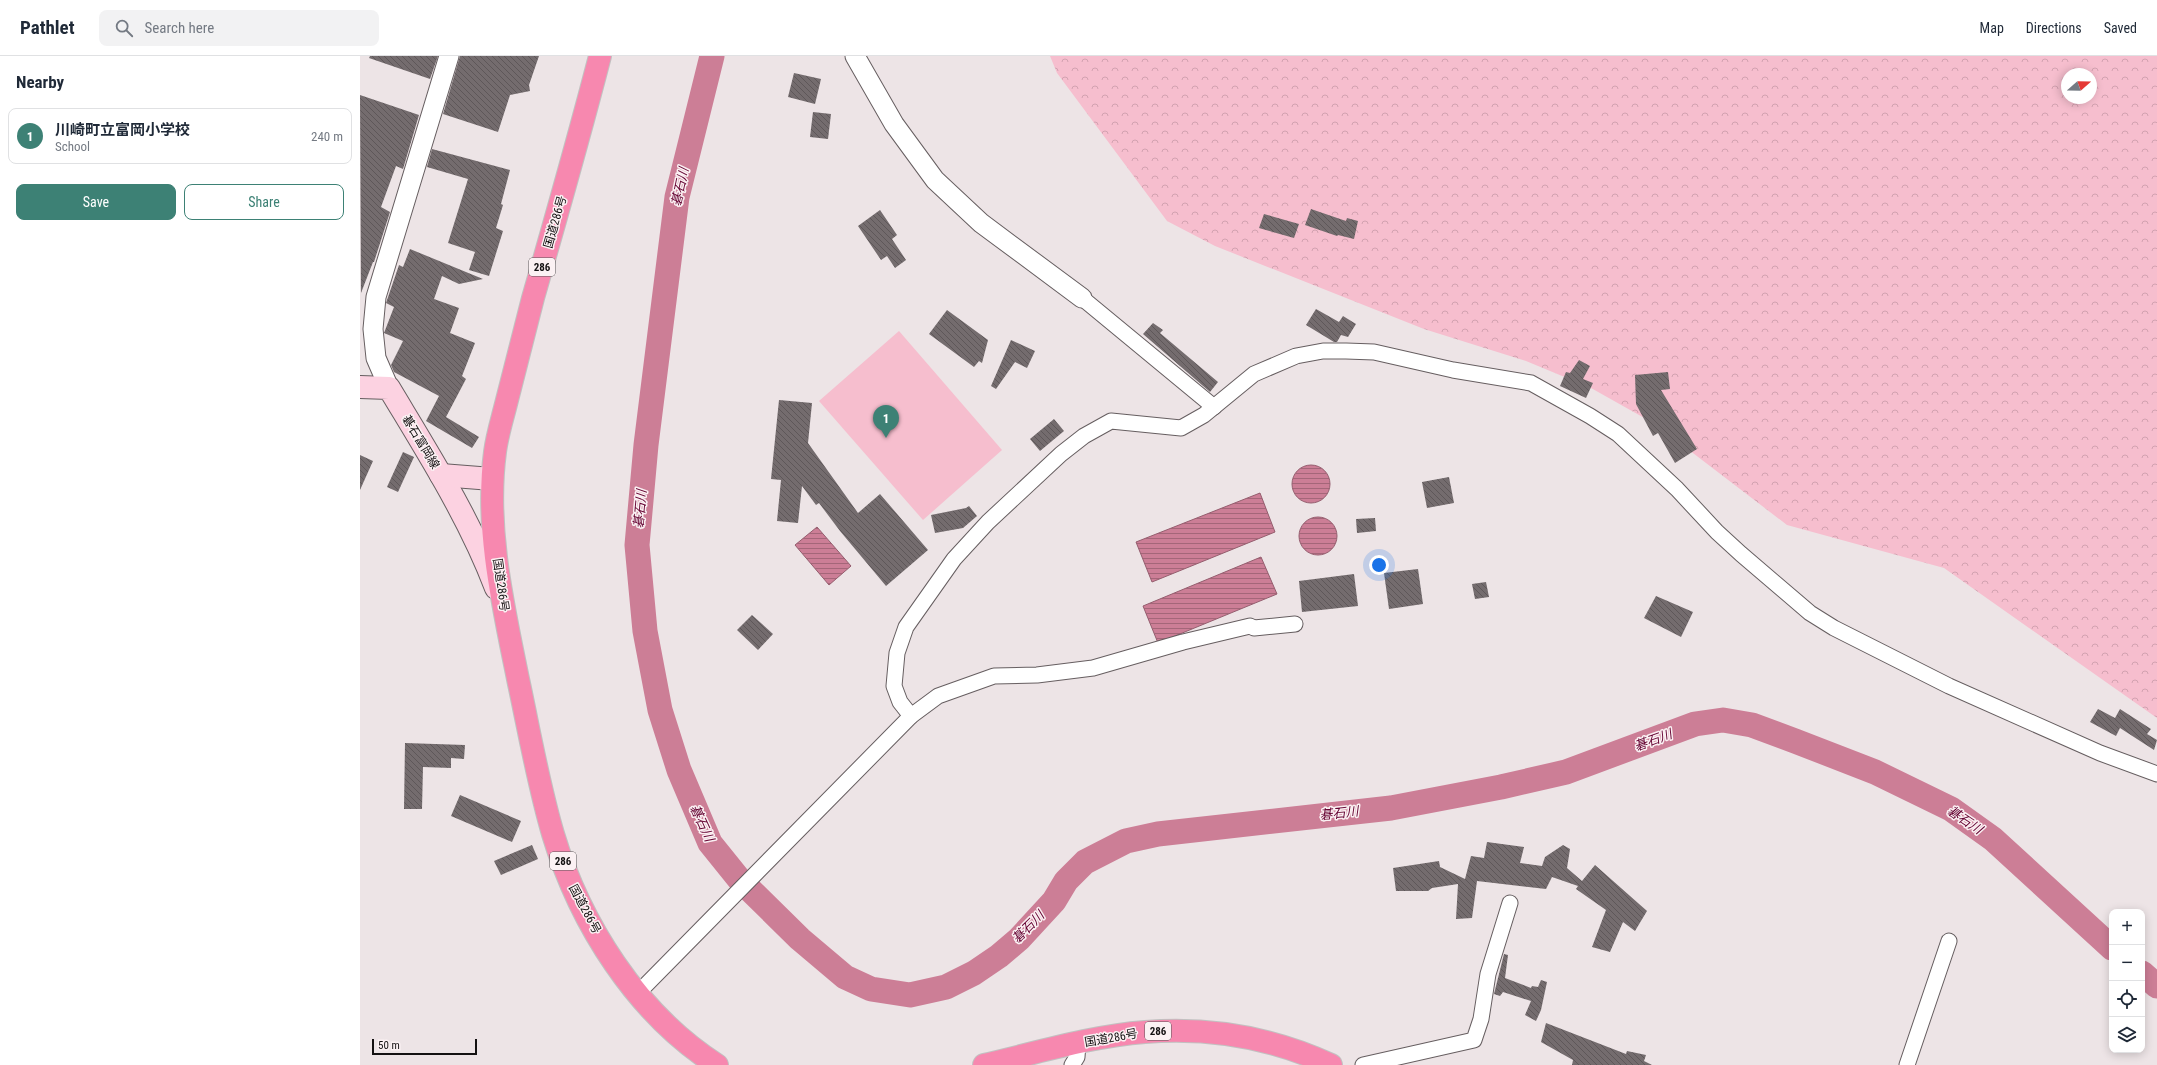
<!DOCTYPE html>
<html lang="en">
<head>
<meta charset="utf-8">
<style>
  body { margin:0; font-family:"Roboto Condensed","Noto Sans JP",sans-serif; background:#f2f2f3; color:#1f2937 }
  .controls { position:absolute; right:12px; bottom:12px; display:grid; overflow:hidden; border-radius:8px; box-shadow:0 2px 10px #0003 }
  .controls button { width:36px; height:36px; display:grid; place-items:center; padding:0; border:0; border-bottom:1px solid #e0e1e3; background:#fff; color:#1f2937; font:20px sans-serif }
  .compass { position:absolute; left:1701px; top:12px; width:36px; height:36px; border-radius:50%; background:#fff; box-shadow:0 2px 10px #0003; rotate:70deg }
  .scale { position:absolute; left:12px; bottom:10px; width:105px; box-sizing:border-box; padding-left:4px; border:2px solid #141112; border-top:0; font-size:11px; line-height:14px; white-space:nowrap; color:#141112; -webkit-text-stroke:3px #fbf1f3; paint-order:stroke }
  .you { position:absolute; left:1019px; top:509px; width:14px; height:14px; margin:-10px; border:3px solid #fff; border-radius:50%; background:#1a73e8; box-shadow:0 0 0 6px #1a73e833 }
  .badge { display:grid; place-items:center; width:26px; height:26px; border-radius:50%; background:#3d8175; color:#fff; font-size:13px; font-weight:700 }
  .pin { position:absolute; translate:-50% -33px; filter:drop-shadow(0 1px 2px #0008) }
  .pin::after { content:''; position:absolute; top:21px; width:14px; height:12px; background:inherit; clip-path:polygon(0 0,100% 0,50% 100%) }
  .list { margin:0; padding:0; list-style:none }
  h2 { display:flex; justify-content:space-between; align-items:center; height:52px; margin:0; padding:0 16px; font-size:17px }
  h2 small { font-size:13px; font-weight:400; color:#747a83 }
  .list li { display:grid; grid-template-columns:26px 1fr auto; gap:12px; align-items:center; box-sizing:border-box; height:56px; margin:0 8px 8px; padding:0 8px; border:1px solid #e0e1e3; border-radius:8px }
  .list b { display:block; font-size:15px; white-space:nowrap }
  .list p { margin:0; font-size:13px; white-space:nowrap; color:#747a83 }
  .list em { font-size:13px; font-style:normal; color:#747a83 }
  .actions { display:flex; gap:8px; padding:12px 16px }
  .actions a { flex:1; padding:9px 0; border:1px solid #3d8175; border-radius:8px; text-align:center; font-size:14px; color:#3d8175 }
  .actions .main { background:#3d8175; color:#fff }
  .icon { flex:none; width:22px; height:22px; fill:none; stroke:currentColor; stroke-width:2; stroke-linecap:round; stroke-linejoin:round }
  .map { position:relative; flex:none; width:1797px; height:1009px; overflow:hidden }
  header { display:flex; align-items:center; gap:24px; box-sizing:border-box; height:56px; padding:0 20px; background:#fff; border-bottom:1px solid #e0e1e3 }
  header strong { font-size:19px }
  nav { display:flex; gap:22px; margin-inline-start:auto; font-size:14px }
  .search { width:280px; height:36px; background:#f2f2f3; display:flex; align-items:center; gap:10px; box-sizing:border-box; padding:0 14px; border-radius:8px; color:#747a83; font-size:15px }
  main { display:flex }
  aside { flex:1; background:#fff }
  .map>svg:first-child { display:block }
  .forest { fill:url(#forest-crowns); fill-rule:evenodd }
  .pitch { fill:#f6bece }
  .water { fill:url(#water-rules); stroke:#955d6e }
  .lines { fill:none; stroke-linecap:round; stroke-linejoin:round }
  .river { stroke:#cc7e96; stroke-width:25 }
  .building { fill:url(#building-back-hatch) }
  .minor-casing { stroke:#665e60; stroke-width:17 }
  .tertiary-casing { stroke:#665e60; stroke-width:21 }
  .secondary-casing { stroke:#665e60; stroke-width:24 }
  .trunk-casing { stroke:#c2c1c1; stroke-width:24 }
  .minor { stroke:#fff; stroke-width:15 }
  .tertiary { stroke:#fff; stroke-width:19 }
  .secondary { stroke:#fcd2e1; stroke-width:22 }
  .trunk { stroke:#f788af; stroke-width:22 }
  .labels { text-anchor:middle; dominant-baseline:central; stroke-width:3; stroke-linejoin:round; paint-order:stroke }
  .shield { fill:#fbf1f3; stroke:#595456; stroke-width:1 }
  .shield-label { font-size:11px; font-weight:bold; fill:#141112 }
  .street-label { font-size:12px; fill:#141112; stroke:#fbf1f3 }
  .water-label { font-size:13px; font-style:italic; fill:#650332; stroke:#fbf1f3 }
</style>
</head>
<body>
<header>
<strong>Pathlet</strong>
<div class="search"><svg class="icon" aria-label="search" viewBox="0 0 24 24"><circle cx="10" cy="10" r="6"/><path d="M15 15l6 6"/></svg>Search here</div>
<nav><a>Map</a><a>Directions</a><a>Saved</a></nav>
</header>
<main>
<aside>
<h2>Nearby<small></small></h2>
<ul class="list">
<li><span class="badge">1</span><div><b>川崎町立富岡小学校</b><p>School</p></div><em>240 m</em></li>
</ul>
<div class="actions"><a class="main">Save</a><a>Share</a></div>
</aside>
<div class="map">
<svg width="1797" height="1009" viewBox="0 0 1797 1009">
  <defs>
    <pattern id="forest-crowns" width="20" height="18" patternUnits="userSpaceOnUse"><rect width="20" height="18" fill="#f6bece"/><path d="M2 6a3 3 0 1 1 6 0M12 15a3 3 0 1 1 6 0" fill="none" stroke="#d2a2b0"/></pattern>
    <pattern id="water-rules" width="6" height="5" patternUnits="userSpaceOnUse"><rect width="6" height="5" fill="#cc7e96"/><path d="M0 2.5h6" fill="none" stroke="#a46679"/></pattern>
    <pattern id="building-back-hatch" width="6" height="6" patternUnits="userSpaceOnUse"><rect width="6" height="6" fill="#746c6e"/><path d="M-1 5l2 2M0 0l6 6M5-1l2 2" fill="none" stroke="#5e5759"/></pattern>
  </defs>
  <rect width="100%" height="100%" fill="#ede4e6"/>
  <path class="forest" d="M690,0H1797V662L1584,512L1427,469L1295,368L1231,332L1166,305L1064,273L855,190L807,165L697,17ZM1707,18H1731V42H1707Z"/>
  <polygon class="pitch" points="539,275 642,394 563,464 459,345"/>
  <g class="water">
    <circle cx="951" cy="428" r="19"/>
    <polygon points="900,437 915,476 792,526 776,486"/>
    <circle cx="958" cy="480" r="19"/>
    <polygon points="457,471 491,510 469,529 435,489"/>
    <polygon points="901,501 917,538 798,587 783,550"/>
  </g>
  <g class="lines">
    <g class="river">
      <polyline points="352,0 317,141 286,389 277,489 285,575 300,654 319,714 350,787 379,823 440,883 485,921 511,933 550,939 586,931 614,917 639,900 659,883 694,845 706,825 725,806 766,785 798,778 1031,752 1141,731 1206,716 1335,668 1363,664 1392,669 1435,685 1515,716 1591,753 1633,783 1752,892"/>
      <polyline points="1782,917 1797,930"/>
    </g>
  </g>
  <g class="building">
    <polygon points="10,0 78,0 70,23 9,2"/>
    <polygon points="100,0 179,0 169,29 170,35 150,39 138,76 83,58"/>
    <polygon points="434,17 461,23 455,48 428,41"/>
    <polygon points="0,39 59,59 43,113 36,110 21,151 30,156 14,206 13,206 1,237"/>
    <polygon points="453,56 471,58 468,83 450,81"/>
    <polygon points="72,93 150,114 141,148 143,149 136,172 143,175 129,220 109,214 115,196 88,187 108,123 67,111"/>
    <polygon points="951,153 986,165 987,162 998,165 994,183 978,179 977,180 945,169"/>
    <polygon points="520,154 537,179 532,183 546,204 535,212 527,200 521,204 498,170"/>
    <polygon points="904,158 939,168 934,182 899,172"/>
    <polygon points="50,193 123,223 99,228 82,220 74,243 99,252 90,277 115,287 102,320 106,323 86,361 119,381 112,392 66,365 79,340 34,316 31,309 43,285 24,277 34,251 26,247 39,209 43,211"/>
    <polygon points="956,253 979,266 983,260 996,268 988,281 981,279 977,286 974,286 946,269"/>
    <polygon points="587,254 628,284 622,307 619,305 614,311 569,278"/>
    <polygon points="793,267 803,274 800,277 858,326 850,336 783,278"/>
    <polygon points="651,284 675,295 667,312 655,306 636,333 631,330"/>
    <polygon points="1219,304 1230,310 1223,323 1233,327 1226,342 1200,330 1206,316 1210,317"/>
    <polygon points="1308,316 1310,333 1301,334 1337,393 1315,407 1298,377 1293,380 1276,348 1275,319"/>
    <polygon points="419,344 452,347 448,387 498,457 520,438 568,494 526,530 480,475 459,447 456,449 442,430 438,467 417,465 421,424 411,423"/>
    <polygon points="694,363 704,375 680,395 670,383"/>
    <polygon points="43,396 54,401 38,436 27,431"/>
    <polygon points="0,399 13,405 0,434"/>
    <polygon points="1089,421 1094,447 1067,452 1062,426"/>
    <polygon points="609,450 617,460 603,472 575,477 571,459 606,452"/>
    <polygon points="1015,462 1016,475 997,477 996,463"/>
    <polygon points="1058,513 1063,548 1029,553 1024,517"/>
    <polygon points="994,518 998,550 942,556 939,525"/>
    <polygon points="1126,526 1129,541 1115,543 1112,528"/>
    <polygon points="1296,540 1333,556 1321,581 1284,562"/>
    <polygon points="392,559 413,578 398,594 377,574"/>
    <polygon points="1738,653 1755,662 1760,653 1791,673 1787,678 1797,684 1794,694 1760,672 1756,680 1730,666"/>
    <polygon points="45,687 105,689 104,703 91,702 91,712 63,711 62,753 44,753"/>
    <polygon points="100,739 161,765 152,786 91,760"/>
    <polygon points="1127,786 1164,791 1160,807 1182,810 1185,801 1203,789 1210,793 1207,812 1222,825 1235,809 1287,855 1275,875 1263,866 1250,896 1232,891 1246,854 1216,833 1218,830 1192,821 1186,833 1117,825 1112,862 1096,863 1098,828 1072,832 1068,835 1036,835 1033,812 1079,805 1080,811 1105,823 1111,800 1124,802"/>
    <polygon points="172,789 178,803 141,819 134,805"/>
    <polygon points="1144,898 1148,899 1145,922 1171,932 1172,930 1178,931 1181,924 1187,926 1181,954 1176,965 1165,959 1171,945 1143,936 1140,940 1134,938"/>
    <polygon points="1186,967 1266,998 1267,995 1286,999 1284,1005 1292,1009 1212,1009 1213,1004 1181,986"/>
  </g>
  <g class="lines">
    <g class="minor-casing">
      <g id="minor">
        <polyline points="722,242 854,351"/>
        <polyline points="551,660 540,646 534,630 537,597 546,571 594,503 628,466 701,398 724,380 751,365 821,372 844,359 894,318 936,300 963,295 986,295 1014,296 1093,314 1171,327 1230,360 1258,378 1317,433 1357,476 1381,498 1450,557 1474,572 1589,630 1740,697 1797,718"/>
        <polyline points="278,937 551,660 578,640 634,620 677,619 733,612 823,586 890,570 894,572 935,568"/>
        <polyline points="712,1009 717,1001 718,988"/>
        <polyline points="1003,1009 1114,984 1121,963 1128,918 1150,847"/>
        <polyline points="1547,1009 1589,885"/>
      </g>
    </g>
    <g class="tertiary-casing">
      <g id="tertiary">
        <polyline points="495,0 534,68 575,124 621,167 722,242"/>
        <polyline points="29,332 16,302 13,273 16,241 89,0"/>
      </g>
    </g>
    <g class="secondary-casing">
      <g id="secondary">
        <path d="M0,331L29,332C68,397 109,461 136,532"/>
        <polyline points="81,419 132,423"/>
      </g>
    </g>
    <g class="trunk-casing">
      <g id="trunk">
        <path d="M240,0C219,81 196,162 173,242C164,277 155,313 146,348C142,364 137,380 135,396C125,472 143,549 158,623C169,674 178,727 193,778C220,868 277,958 357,1009"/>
        <path d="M624,1009C676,997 732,980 785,976C849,971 913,982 971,1009"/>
      </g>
    </g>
    <use href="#minor" class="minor"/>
    <use href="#tertiary" class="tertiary"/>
    <use href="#secondary" class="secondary"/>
    <use href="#trunk" class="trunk"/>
  </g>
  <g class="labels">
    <g class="shield">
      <rect x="169" y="202" width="26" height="18" rx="3"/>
      <rect x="190" y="796" width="26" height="18" rx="3"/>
      <rect x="785" y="966" width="26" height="18" rx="3"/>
    </g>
    <g class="shield-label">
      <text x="182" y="211">286</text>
      <text x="203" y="805">286</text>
      <text x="798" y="975">286</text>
    </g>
    <g class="street-label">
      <text transform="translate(195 166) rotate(-74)">国道286号</text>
      <text transform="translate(61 386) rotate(59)">碁石富岡線</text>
      <text transform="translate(141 529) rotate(82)">国道286号</text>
      <text transform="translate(225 853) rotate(62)">国道286号</text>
      <text transform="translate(751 982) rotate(-10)">国道286号</text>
    </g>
    <g class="water-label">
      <text transform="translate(320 131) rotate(-78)">碁石川</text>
      <text transform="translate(280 453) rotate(-85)">碁石川</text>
      <text transform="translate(1293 684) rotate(-20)">碁石川</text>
      <text transform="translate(979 757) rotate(-6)">碁石川</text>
      <text transform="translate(1605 764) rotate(34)">碁石川</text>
      <text transform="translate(342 767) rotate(65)">碁石川</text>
      <text transform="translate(668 871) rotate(-45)">碁石川</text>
    </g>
  </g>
</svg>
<div class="controls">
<button>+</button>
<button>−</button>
<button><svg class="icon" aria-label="locate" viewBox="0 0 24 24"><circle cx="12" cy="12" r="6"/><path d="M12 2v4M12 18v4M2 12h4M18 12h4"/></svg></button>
<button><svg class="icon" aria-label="layers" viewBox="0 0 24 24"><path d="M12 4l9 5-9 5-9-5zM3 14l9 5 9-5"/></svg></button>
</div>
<svg class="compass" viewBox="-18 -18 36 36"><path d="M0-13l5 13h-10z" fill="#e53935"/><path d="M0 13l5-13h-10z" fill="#747a83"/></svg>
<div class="scale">50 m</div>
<div class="you"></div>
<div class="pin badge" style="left:526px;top:382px">1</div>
</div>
</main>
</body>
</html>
